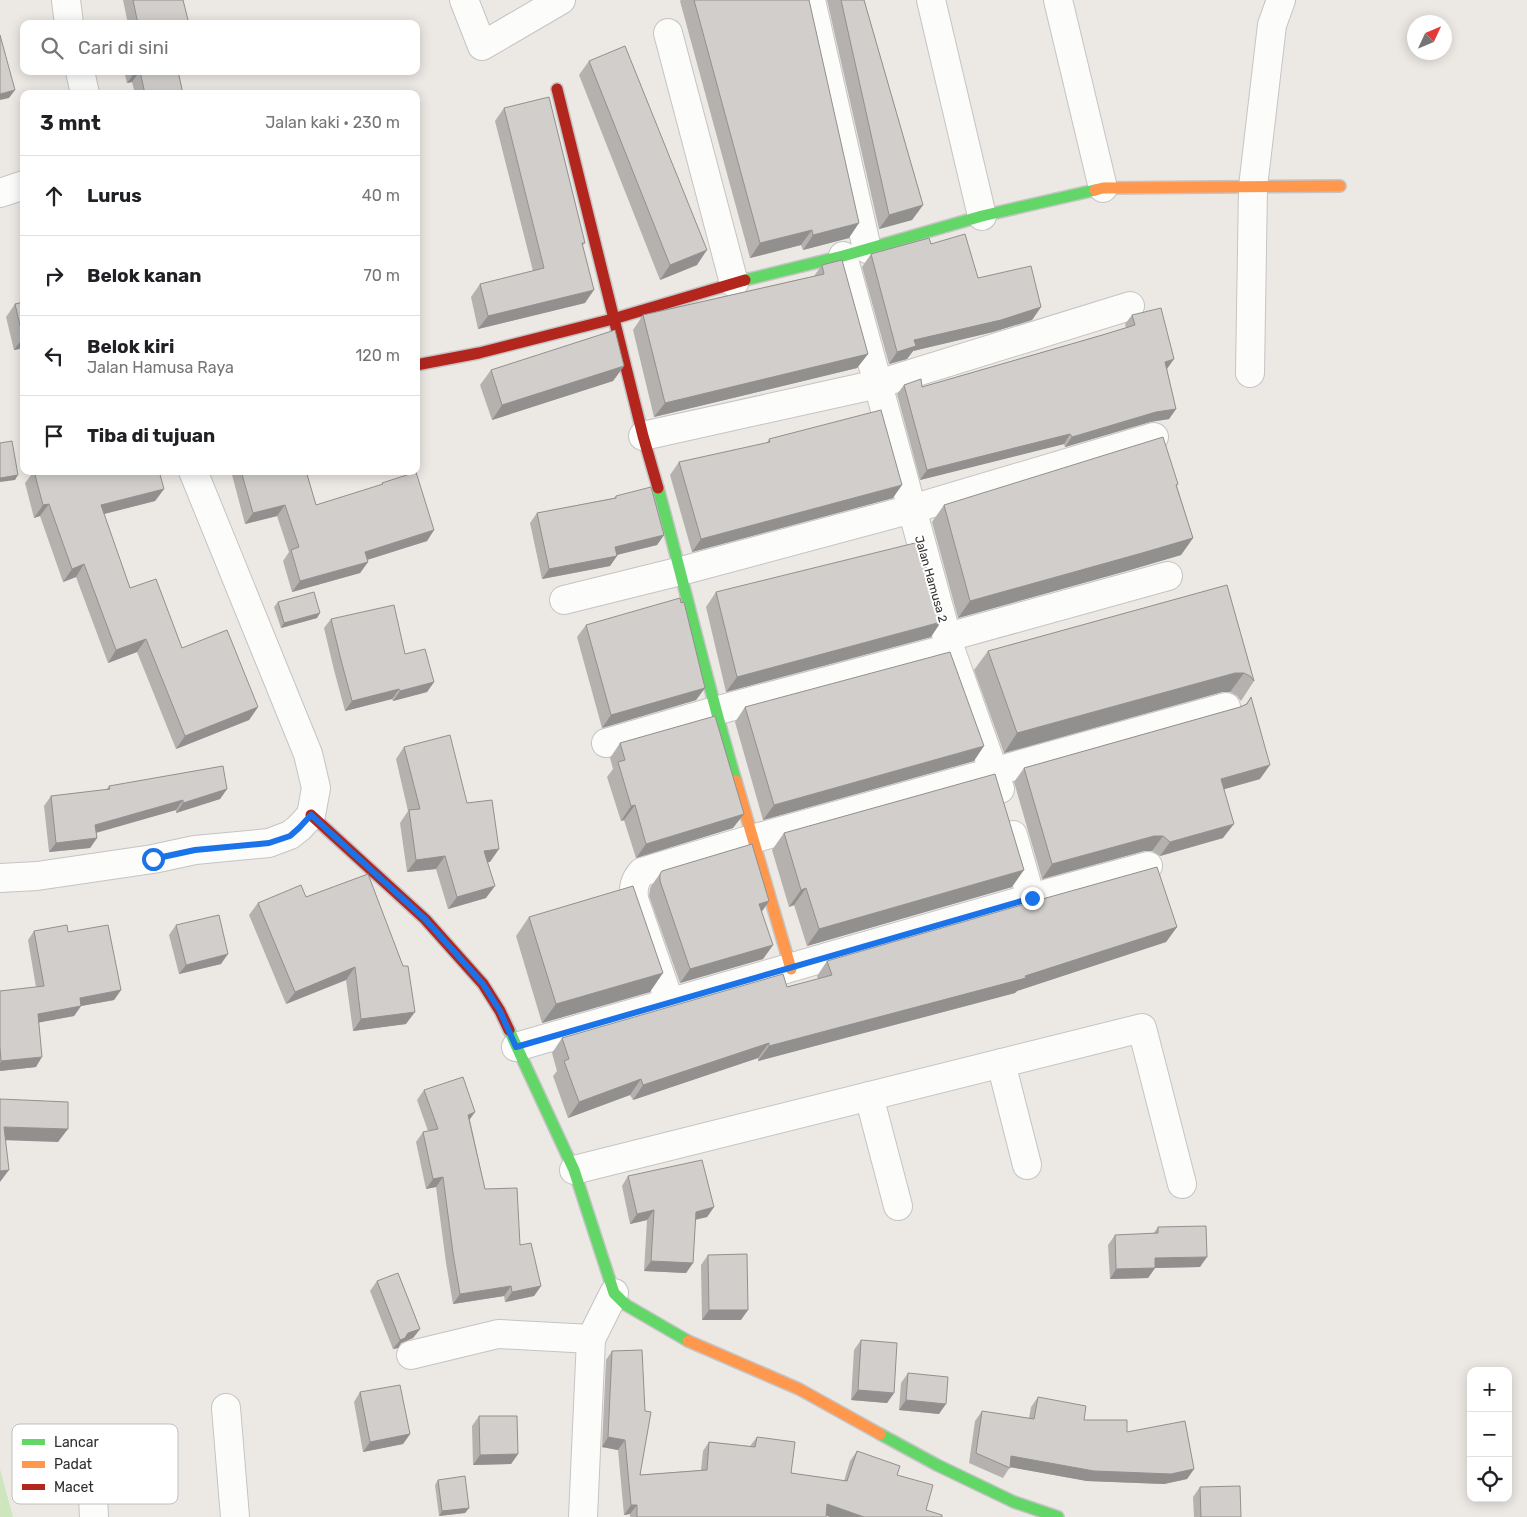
<!DOCTYPE html>
<html lang="id">
<head>
<meta charset="utf-8">
<style>
  body { margin:0; font-family:Rubik,sans-serif; background:#f6f6f6; color:#202124 }
  .controls { position:absolute; right:15px; bottom:15px; display:grid; overflow:hidden; border-radius:10px; box-shadow:0 2px 12px #0003 }
  .controls button { width:45px; height:45px; display:grid; place-items:center; padding:0; border:0; border-bottom:1px solid #e0e0e0; background:#fff; color:#202124; font:25px sans-serif }
  .compass { position:absolute; left:1407px; top:15px; width:45px; height:45px; border-radius:50%; background:#fff; box-shadow:0 2px 12px #0003; rotate:46deg }
  .stop { position:absolute; width:15px; height:15px; margin:-11px; border:4px solid #1a73e8; border-radius:50%; background:#fff }
  .stop.end { background:#1a73e8; border-color:#fff; box-shadow:0 1px 5px #0008 }
  .list { margin:0; padding:0; list-style:none }
  h2 { display:flex; justify-content:space-between; align-items:center; height:65px; margin:0; padding:0 20px; font-size:21px }
  h2 small { font-size:16px; font-weight:400; color:#757577 }
  .list li { display:grid; grid-template-columns:32px 1fr auto; gap:15px; align-items:center; box-sizing:border-box; height:80px; padding:0 20px; border-top:1px solid #e0e0e0 }
  .list b { display:block; font-size:19px; white-space:nowrap }
  .list p { margin:0; font-size:16px; white-space:nowrap; color:#757577 }
  .list em { font-size:16px; font-style:normal; color:#757577 }
  .icon { flex:none; width:28px; height:28px; fill:none; stroke:currentColor; stroke-width:2; stroke-linecap:round; stroke-linejoin:round }
  .map { position:relative; flex:none; width:1527px; height:1517px; overflow:hidden }
  .search { position:absolute; background:#fff; box-shadow:0 2px 12px #0003; left:20px; top:20px; width:400px; height:55px; display:flex; align-items:center; gap:12px; box-sizing:border-box; padding:0 18px; border-radius:10px; color:#757577; font-size:19px }
  .panel { position:absolute; background:#fff; box-shadow:0 2px 12px #0003; left:20px; top:90px; width:400px; height:385px; border-radius:10px }
  .map>svg:first-child { display:block }
  .green { fill:#cee6be }
  .lines { fill:none; stroke-linecap:round; stroke-linejoin:round }
  .street-casing { stroke:#c5c4c5; stroke-width:30 }
  .fast-casing { stroke:#c5c4c5; stroke-width:14 }
  .slow-casing { stroke:#c5c4c5; stroke-width:14 }
  .jam-casing { stroke:#c5c4c5; stroke-width:14 }
  .street { stroke:#fcfcfb; stroke-width:28 }
  .fast { stroke:#63d668; stroke-width:11 }
  .slow { stroke:#ff974d; stroke-width:11 }
  .jam { stroke:#b3261e; stroke-width:11 }
  .wall { fill:#b4b1af }
  .shaded-wall { fill:#92908e }
  .building { fill:#d1cecb; stroke:#92908e }
  .route { stroke:#1a73e8; stroke-width:6 }
  .labels { text-anchor:middle; dominant-baseline:central; stroke-width:4; stroke-linejoin:round; paint-order:stroke }
  .street-label { font-size:12px; fill:#2e2e2e; stroke:#fff }
  .key { fill:#fff; stroke:#c0c0c0; stroke-width:1 }
  .key-label { font-size:14px; fill:#2e2e2e }
</style>
</head>
<body>
<div class="map">
<svg width="1527" height="1517" viewBox="0 0 1527 1517">
  <rect width="100%" height="100%" fill="#ece8e4"/>
  <polygon class="green" points="0,1469 13,1517 0,1517"/>
  <g class="lines">
    <g class="street-casing">
      <g id="street">
        <polyline points="66,0 69,24"/>
        <polyline points="464,0 482,46 561,0"/>
        <polyline points="811,0 867,249"/>
        <polyline points="931,0 982,216"/>
        <polyline points="1058,0 1103,188"/>
        <polyline points="668,33 734,283"/>
        <polyline points="80,71 85,94"/>
        <polyline points="0,193 24,185"/>
        <polyline points="843,256 950,648 1000,789"/>
        <polyline points="1250,373 1253,187 1272,25 1281,0"/>
        <polyline points="643,436 878,384 1130,306"/>
        <polyline points="564,600 681,571 912,509 1154,437"/>
        <polyline points="948,637 1168,576"/>
        <polyline points="606,743 715,711 950,648"/>
        <polyline points="1013,835 1031,898"/>
        <polyline points="0,878 37,876 153,859 195,850 269,843 290,835 299,828 311,815 316,788 308,754 193,471"/>
        <path d="M670,1003L634,899C633,888 634,881 642,872L752,839L1226,707"/>
        <polyline points="516,1047 1031,898 1148,866"/>
        <polyline points="1001,1063 1027,1165"/>
        <polyline points="869,1096 898,1206"/>
        <polyline points="574,1170 1142,1028 1182,1184"/>
        <polyline points="411,1355 498,1334 591,1339"/>
        <polyline points="226,1408 235,1517"/>
        <polyline points="92,1475 94,1517"/>
        <polyline points="583,1517 591,1339 614,1293"/>
      </g>
    </g>
    <g class="fast-casing">
      <g id="fast">
        <polyline points="745,280 843,256 982,216 1095,190"/>
        <path d="M658,488C685,586 707,684 736,781"/>
        <polyline points="509,1030 574,1170 614,1293 626,1305 688,1341"/>
        <polyline points="880,1434 937,1465 1014,1502 1058,1517"/>
      </g>
    </g>
    <g class="slow-casing">
      <g id="slow">
        <polyline points="1095,190 1103,188 1340,186"/>
        <polyline points="736,781 791,969"/>
        <polyline points="688,1341 799,1389 880,1434"/>
      </g>
    </g>
    <g class="jam-casing">
      <g id="jam">
        <polyline points="557,89 643,436 658,488"/>
        <polyline points="416,365 479,353 613,319 745,280"/>
        <polyline points="311,815 425,919 483,984 500,1011 509,1030"/>
      </g>
    </g>
    <use href="#street" class="street"/>
    <use href="#fast" class="fast"/>
    <use href="#slow" class="slow"/>
    <use href="#jam" class="jam"/>
  </g>
  <g class="wall">
    <polygon points="123,0 183,0 189,24 128,24"/>
    <polygon points="681,0 809,0 849,238 803,250 801,245 750,258 680,1"/>
    <polygon points="827,0 864,0 923,205 912,220 879,229"/>
    <polygon points="589,61 697,265 660,280 579,75"/>
    <polygon points="124,71 178,71 183,94 135,94 132,82 127,83"/>
    <polygon points="504,108 585,243 583,245 585,303 478,329 471,297 480,284 533,271 495,121"/>
    <polygon points="931,244 978,278 1041,307 1032,320 993,332 913,351 907,359 889,364 862,267 871,254"/>
    <polygon points="822,265 868,354 857,368 654,417 633,330 643,315 814,276"/>
    <polygon points="24,302 24,348 14,350 6,317 15,304"/>
    <polygon points="1132,315 1167,369 1176,409 1169,419 1150,422 1065,447 1064,444 920,480 897,394 904,385 922,387 1126,328 1125,324"/>
    <polygon points="624,366 613,381 492,420 480,385 491,370"/>
    <polygon points="769,439 893,498 692,552 670,475 679,462 767,443"/>
    <polygon points="34,471 125,471 164,489 155,501 104,514 130,588 182,648 258,707 249,720 176,749 137,652 108,663 76,577 63,582 40,516 34,518 25,483"/>
    <polygon points="231,471 306,471 316,505 381,485 382,483 434,530 427,541 367,560 368,562 360,573 292,592 283,561 289,552 277,516 245,524"/>
    <polygon points="1178,484 1177,486 1193,538 1181,555 1130,570 958,618 932,522 944,505"/>
    <polygon points="616,496 664,535 657,545 617,555 610,566 542,579 530,523 537,513 614,498"/>
    <polygon points="1227,585 1254,681 1241,701 1237,696 1230,692 1222,692 1004,753 974,670 988,651"/>
    <polygon points="716,592 931,637 726,692 706,607"/>
    <polygon points="278,602 317,618 281,628 274,607"/>
    <polygon points="331,619 405,654 434,682 427,692 393,701 392,699 345,711 334,670 324,628"/>
    <polygon points="586,625 705,688 696,700 602,728 577,637"/>
    <polygon points="1251,697 1260,779 1224,789 1223,838 1160,856 1152,851 1144,851 1042,879 1014,782 1024,768 1240,707 1246,704"/>
    <polygon points="745,707 974,761 763,820 735,722"/>
    <polygon points="620,743 733,828 636,858 624,820 621,821 607,777 613,769 610,758"/>
    <polygon points="404,747 467,803 490,862 488,862 486,898 448,909 436,869 407,872 400,823 408,811 396,759"/>
    <polygon points="109,786 227,789 220,799 176,813 176,810 96,833 97,838 90,848 49,852 44,806 51,796 106,790"/>
    <polygon points="784,833 1012,887 807,946 794,905 789,907 772,850"/>
    <polygon points="662,871 773,945 763,959 680,983 649,896 650,889 651,886"/>
    <polygon points="306,897 406,1024 353,1031 346,980 286,1004 249,915 258,903"/>
    <polygon points="529,917 650,992 542,1023 516,936"/>
    <polygon points="176,925 221,964 179,974 169,935"/>
    <polygon points="1177,927 1166,942 1017,991 1015,993 758,1061 758,1058 633,1100 630,1095 568,1118 553,1076 557,1071 552,1053 562,1038 787,987 818,979 817,976 827,961"/>
    <polygon points="34,931 68,932 121,990 114,1000 81,1006 74,1016 39,1022 36,1067 0,1071 0,991 36,987 28,940"/>
    <polygon points="424,1090 470,1120 485,1189 520,1245 541,1286 534,1296 505,1302 504,1296 453,1304 446,1263 436,1187 426,1189 416,1142 423,1132 428,1131 417,1100"/>
    <polygon points="628,1176 714,1207 707,1217 695,1220 693,1263 686,1273 644,1271 647,1220 630,1224 622,1186"/>
    <polygon points="1158,1227 1200,1267 1155,1268 1148,1278 1110,1279 1108,1245 1115,1235 1153,1234"/>
    <polygon points="708,1255 741,1320 702,1320 701,1265"/>
    <polygon points="377,1281 420,1329 413,1338 401,1343 398,1348 393,1349 370,1291"/>
    <polygon points="861,1340 894,1393 887,1403 851,1400 854,1350"/>
    <polygon points="612,1351 640,1475 701,1470 703,1451 709,1442 750,1446 757,1437 791,1473 844,1481 850,1461 857,1451 897,1475 926,1510 942,1517 830,1517 826,1515 826,1517 630,1517 630,1514 624,1515 618,1450 602,1447 606,1360"/>
    <polygon points="908,1373 939,1414 899,1410 901,1383"/>
    <polygon points="360,1392 410,1434 403,1444 363,1452 354,1402"/>
    <polygon points="1038,1397 1084,1420 1127,1432 1194,1469 1187,1479 1164,1484 1087,1481 1010,1467 1003,1478 969,1463 975,1421 982,1411 1029,1418 1031,1407"/>
    <polygon points="479,1416 518,1454 511,1464 473,1465 472,1426"/>
    <polygon points="438,1480 469,1508 465,1513 439,1516 435,1485"/>
    <polygon points="1200,1487 1241,1517 1194,1517 1193,1497"/>
  </g>
  <g class="shaded-wall">
    <polygon points="140,71 132,82 127,83 135,72"/>
    <polygon points="15,90 9,98 0,100 0,94"/>
    <polygon points="923,205 912,220 879,229 889,215"/>
    <polygon points="859,223 849,238 803,250 813,235"/>
    <polygon points="812,230 801,245 750,258 760,243"/>
    <polygon points="707,250 697,265 660,280 670,265"/>
    <polygon points="594,290 585,303 478,329 488,316"/>
    <polygon points="1041,307 1032,320 993,332 913,351 907,359 889,364 897,352 914,340"/>
    <polygon points="24,337 24,348 14,350 23,338"/>
    <polygon points="868,354 857,368 654,417 665,403"/>
    <polygon points="1174,359 1167,369 1158,372 1165,362"/>
    <polygon points="624,366 613,381 492,420 502,405"/>
    <polygon points="1176,409 1169,419 1150,422 1065,447 1072,437 1156,412"/>
    <polygon points="1070,434 1064,444 920,480 927,470"/>
    <polygon points="18,475 15,480 0,482 0,478"/>
    <polygon points="902,485 893,498 692,552 701,539"/>
    <polygon points="164,489 155,501 92,517 101,505"/>
    <polygon points="49,504 40,516 34,518 43,505"/>
    <polygon points="285,505 277,516 245,524 253,513"/>
    <polygon points="434,530 427,541 357,563 365,552"/>
    <polygon points="664,535 657,545 608,557 615,547"/>
    <polygon points="1193,538 1181,555 1130,570 958,618 970,601"/>
    <polygon points="617,556 610,566 542,579 549,569"/>
    <polygon points="368,562 360,573 292,592 300,581"/>
    <polygon points="84,564 76,577 63,582 72,569"/>
    <polygon points="320,613 317,618 281,628 284,623"/>
    <polygon points="941,622 931,637 726,692 737,677"/>
    <polygon points="146,639 137,652 108,663 116,650"/>
    <polygon points="1235,673 1244,673 1230,692 1222,692 1004,753 1017,733"/>
    <polygon points="434,682 427,692 393,701 400,691"/>
    <polygon points="705,688 696,700 602,728 611,715"/>
    <polygon points="399,689 392,699 345,711 352,701"/>
    <polygon points="258,707 249,720 176,749 185,736"/>
    <polygon points="984,746 974,761 763,820 774,805"/>
    <polygon points="1270,765 1260,779 1211,793 1221,779"/>
    <polygon points="227,789 220,799 176,813 183,803"/>
    <polygon points="183,800 176,810 88,835 95,825"/>
    <polygon points="635,805 624,820 621,821 631,806"/>
    <polygon points="744,814 733,828 636,858 646,844"/>
    <polygon points="1234,824 1223,838 1160,856 1170,842"/>
    <polygon points="1154,836 1163,836 1152,851 1144,851 1042,879 1052,864"/>
    <polygon points="97,838 90,848 49,852 56,843"/>
    <polygon points="499,849 490,862 476,864 484,851"/>
    <polygon points="445,856 436,869 407,872 416,860"/>
    <polygon points="1024,870 1012,887 807,946 819,929"/>
    <polygon points="495,886 486,898 448,909 457,897"/>
    <polygon points="806,888 794,905 789,907 801,890"/>
    <polygon points="769,901 759,916 759,904"/>
    <polygon points="1177,927 1166,942 1017,991 1015,993 758,1061 769,1046 1025,976"/>
    <polygon points="773,945 763,959 680,983 690,969"/>
    <polygon points="228,954 221,964 179,974 186,965"/>
    <polygon points="355,967 346,980 286,1004 295,992"/>
    <polygon points="663,973 650,992 542,1023 556,1004"/>
    <polygon points="121,990 114,1000 81,1006 74,1016 31,1024 38,1014 80,998"/>
    <polygon points="415,1012 406,1024 353,1031 361,1019"/>
    <polygon points="769,1043 758,1058 633,1100 643,1085"/>
    <polygon points="42,1057 36,1067 0,1071 0,1063 1,1061"/>
    <polygon points="641,1079 630,1095 568,1118 579,1102"/>
    <polygon points="475,1112 468,1122 468,1115"/>
    <polygon points="4,1127 68,1129 58,1142 0,1140"/>
    <polygon points="9,1170 0,1182 0,1171"/>
    <polygon points="443,1177 436,1187 426,1189 433,1179"/>
    <polygon points="714,1207 707,1217 689,1221 696,1212"/>
    <polygon points="654,1210 647,1220 630,1224 637,1214"/>
    <polygon points="1207,1257 1200,1267 1155,1268 1148,1278 1110,1279 1116,1269 1155,1258"/>
    <polygon points="651,1261 693,1263 686,1273 644,1271"/>
    <polygon points="511,1286 504,1296 453,1304 460,1294"/>
    <polygon points="541,1286 534,1296 505,1302 512,1292"/>
    <polygon points="709,1310 748,1310 741,1320 702,1320"/>
    <polygon points="420,1329 413,1338 401,1343 398,1348 393,1349 400,1340 408,1333"/>
    <polygon points="858,1390 894,1393 887,1403 851,1400"/>
    <polygon points="906,1400 946,1404 939,1414 899,1410"/>
    <polygon points="410,1434 403,1444 363,1452 370,1442"/>
    <polygon points="608,1437 625,1440 618,1450 602,1447"/>
    <polygon points="518,1454 511,1464 473,1465 480,1455"/>
    <polygon points="1011,1456 1194,1469 1187,1479 1164,1484 1087,1481 1004,1466"/>
    <polygon points="827,1504 864,1517 830,1517 821,1514"/>
    <polygon points="631,1505 637,1505 630,1514 624,1515"/>
    <polygon points="469,1508 465,1513 439,1516 442,1511"/>
  </g>
  <g class="building">
    <polygon points="133,0 183,0 189,24 138,24"/>
    <polygon points="694,0 809,0 859,223 813,235 812,230 760,243"/>
    <polygon points="841,0 864,0 923,205 889,215"/>
    <polygon points="0,35 15,90 0,94"/>
    <polygon points="625,46 707,250 670,265 589,61"/>
    <polygon points="140,71 178,71 183,94 145,94"/>
    <polygon points="549,97 585,243 582,243 594,290 488,316 480,284 544,268 504,108"/>
    <polygon points="965,234 978,278 1031,266 1041,307 1001,320 914,340 916,346 897,352 871,254 929,238 931,244"/>
    <polygon points="842,260 868,354 665,403 643,315 824,274 822,265"/>
    <polygon points="24,302 24,337 23,338 15,304"/>
    <polygon points="1161,308 1174,359 1165,362 1176,409 1156,412 1072,437 1070,434 927,470 904,385 921,379 922,387 1099,336 1135,325 1132,315"/>
    <polygon points="615,330 624,366 502,405 491,370"/>
    <polygon points="881,410 902,485 701,539 679,462 770,442 769,439"/>
    <polygon points="1163,437 1178,484 1176,485 1193,538 1142,553 970,601 944,505"/>
    <polygon points="12,441 18,475 0,478 0,443"/>
    <polygon points="34,471 159,471 164,489 101,505 130,588 156,579 182,648 227,630 258,707 185,736 146,639 116,650 84,564 72,569 49,504 43,505"/>
    <polygon points="241,471 306,471 316,505 383,484 382,483 416,472 434,530 365,552 368,562 300,581 291,550 299,547 285,505 253,513"/>
    <polygon points="651,487 664,535 615,547 617,556 549,569 537,513 616,498 616,496"/>
    <polygon points="919,542 941,622 737,677 716,592"/>
    <polygon points="1227,585 1254,681 1250,676 1244,673 1235,673 1017,733 988,651"/>
    <polygon points="314,592 320,613 284,623 278,602"/>
    <polygon points="680,598 681,603 684,602 705,688 611,715 586,625"/>
    <polygon points="394,605 405,654 425,649 434,682 400,691 399,689 352,701 341,660 331,619"/>
    <polygon points="950,652 984,746 774,805 745,707"/>
    <polygon points="1251,697 1270,765 1221,779 1234,824 1170,842 1163,836 1154,836 1052,864 1024,768 1240,707 1247,704"/>
    <polygon points="715,716 744,814 646,844 635,805 631,806 618,762 625,760 620,743"/>
    <polygon points="450,735 467,803 492,800 499,849 484,851 495,886 457,897 445,856 416,860 409,810 420,809 404,747"/>
    <polygon points="223,766 227,789 183,803 183,800 95,825 97,838 56,843 51,796 110,789 109,786"/>
    <polygon points="995,774 1024,870 819,929 806,888 801,890 784,833"/>
    <polygon points="752,844 769,901 759,904 773,945 690,969 660,881 660,874 662,871"/>
    <polygon points="1157,867 1177,927 1025,976 1026,978 769,1046 769,1043 643,1085 641,1079 579,1102 564,1061 569,1059 562,1038 783,974 787,987 832,975 827,961 1046,898"/>
    <polygon points="368,874 403,966 408,966 415,1012 361,1019 355,967 295,992 258,903 301,885 306,897"/>
    <polygon points="633,886 663,973 556,1004 529,917"/>
    <polygon points="219,915 228,954 186,965 176,925"/>
    <polygon points="67,925 68,932 108,925 121,990 80,998 81,1006 38,1014 42,1057 1,1061 0,1047 0,991 44,986 34,931"/>
    <polygon points="463,1077 475,1112 468,1115 485,1189 517,1188 520,1245 531,1243 541,1286 512,1292 511,1286 460,1294 453,1253 443,1177 433,1179 423,1132 438,1129 424,1090"/>
    <polygon points="0,1099 68,1102 68,1129 4,1127 9,1170 0,1171"/>
    <polygon points="702,1160 714,1207 696,1212 693,1263 651,1261 654,1210 637,1214 628,1176"/>
    <polygon points="1206,1226 1207,1257 1155,1258 1155,1268 1116,1269 1115,1235 1158,1233 1158,1227"/>
    <polygon points="747,1254 748,1310 709,1310 708,1255"/>
    <polygon points="398,1273 420,1329 408,1333 405,1338 400,1340 377,1281"/>
    <polygon points="861,1340 897,1343 894,1393 858,1390"/>
    <polygon points="642,1350 645,1411 651,1412 640,1475 707,1470 709,1442 755,1447 757,1437 795,1442 791,1473 847,1481 857,1451 900,1466 897,1475 933,1485 926,1510 942,1515 942,1517 864,1517 827,1504 826,1517 637,1517 637,1505 631,1505 625,1440 608,1437 612,1351"/>
    <polygon points="908,1373 948,1377 946,1404 906,1400"/>
    <polygon points="400,1385 410,1434 370,1442 360,1392"/>
    <polygon points="1038,1397 1086,1406 1084,1420 1127,1420 1127,1432 1185,1421 1194,1469 1171,1474 1094,1471 1011,1456 1010,1468 976,1453 982,1411 1034,1419"/>
    <polygon points="479,1416 517,1416 518,1454 480,1455"/>
    <polygon points="465,1476 469,1508 442,1511 438,1480"/>
    <polygon points="1240,1486 1241,1517 1201,1517 1200,1487"/>
  </g>
  <g class="lines">
    <polyline class="route" points="153,859 195,850 269,843 290,836 299,828 311,815 425,919 483,984 500,1011 516,1047 1032,898"/>
  </g>
  <g class="labels">
    <g class="street-label">
      <text transform="translate(931 579) rotate(74)">Jalan Hamusa 2</text>
    </g>
  </g>
  <rect x="12" y="1424" width="166" height="80" rx="8" class="key"/>
  <rect x="22" y="1439" width="23" height="6" fill="#63d668"/>
  <rect x="22" y="1461" width="23" height="7" fill="#ff974d"/>
  <rect x="22" y="1484" width="23" height="6" fill="#b3261e"/>
  <g class="key-label">
    <text x="54" y="1447">Lancar</text>
    <text x="54" y="1469">Padat</text>
    <text x="54" y="1492">Macet</text>
  </g>
</svg>
<div class="controls">
<button>+</button>
<button>−</button>
<button><svg class="icon" aria-label="locate" viewBox="0 0 24 24"><circle cx="12" cy="12" r="6"/><path d="M12 2v4M12 18v4M2 12h4M18 12h4"/></svg></button>
</div>
<svg class="compass" viewBox="-18 -18 36 36"><path d="M0-13l5 13h-10z" fill="#e53935"/><path d="M0 13l5-13h-10z" fill="#757577"/></svg>
<div class="stop" style="left:153px;top:859px"></div>
<div class="stop end" style="left:1032px;top:898px"></div>
<div class="search"><svg class="icon" aria-label="search" viewBox="0 0 24 24"><circle cx="10" cy="10" r="6"/><path d="M15 15l6 6"/></svg>Cari di sini</div>
<section class="panel">
<h2>3 mnt<small>Jalan kaki · 230 m</small></h2>
<ul class="list">
<li><svg class="icon" aria-label="ahead" viewBox="0 0 24 24"><path d="M12 20V5M6 11l6-6 6 6"/></svg><div><b>Lurus</b></div><em>40 m</em></li>
<li><svg class="icon" aria-label="right" viewBox="0 0 24 24"><path d="M7 20v-9h11M14 6l5 5-5 5"/></svg><div><b>Belok kanan</b></div><em>70 m</em></li>
<li><svg class="icon" aria-label="left" viewBox="0 0 24 24"><path d="M17 20v-9H6M10 6l-5 5 5 5"/></svg><div><b>Belok kiri</b><p>Jalan Hamusa Raya</p></div><em>120 m</em></li>
<li><svg class="icon" aria-label="arrive" viewBox="0 0 24 24"><path d="M6 21V4h12l-3 4 3 4H6"/></svg><div><b>Tiba di tujuan</b></div></li>
</ul>
</section>
</div>
</body>
</html>
